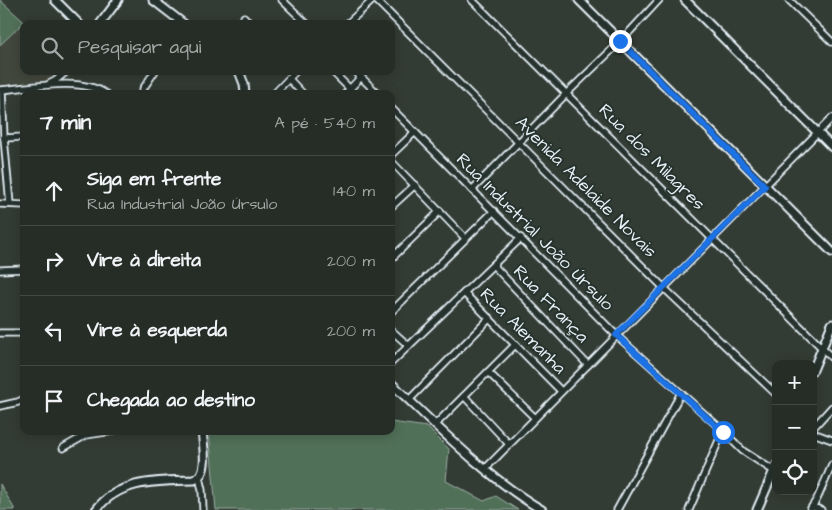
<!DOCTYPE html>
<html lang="pt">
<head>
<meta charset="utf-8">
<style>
  body { margin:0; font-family:"Architects Daughter",sans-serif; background:#323933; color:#f1f3f6 }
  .controls { position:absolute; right:15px; bottom:15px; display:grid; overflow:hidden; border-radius:10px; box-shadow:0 2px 12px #0003 }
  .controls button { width:45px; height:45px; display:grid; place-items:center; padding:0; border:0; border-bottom:1px solid #424944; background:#262d27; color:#f1f3f6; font:25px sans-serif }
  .stop { position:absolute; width:15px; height:15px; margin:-11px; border:4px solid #1a73e8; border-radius:50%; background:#fff }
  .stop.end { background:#1a73e8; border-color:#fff; box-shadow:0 1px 5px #0008 }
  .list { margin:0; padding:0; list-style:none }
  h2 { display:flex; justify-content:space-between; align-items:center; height:65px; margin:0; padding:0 20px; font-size:21px }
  h2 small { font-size:16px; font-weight:400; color:#a4a8a7 }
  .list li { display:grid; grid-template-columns:32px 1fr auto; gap:15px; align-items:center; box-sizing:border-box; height:70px; padding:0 20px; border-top:1px solid #424944 }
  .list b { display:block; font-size:19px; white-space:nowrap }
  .list p { margin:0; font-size:16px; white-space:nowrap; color:#a4a8a7 }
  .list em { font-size:16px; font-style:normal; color:#a4a8a7 }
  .icon { flex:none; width:28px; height:28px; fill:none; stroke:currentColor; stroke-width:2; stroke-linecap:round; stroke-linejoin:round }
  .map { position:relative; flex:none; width:832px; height:510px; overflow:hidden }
  .search { position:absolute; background:#262d27; box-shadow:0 2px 12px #0003; left:20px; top:20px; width:375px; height:55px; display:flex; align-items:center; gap:12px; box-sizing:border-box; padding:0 18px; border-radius:10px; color:#a4a8a7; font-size:19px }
  .panel { position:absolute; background:#262d27; box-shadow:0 2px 12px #0003; left:20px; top:90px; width:375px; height:345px; border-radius:10px }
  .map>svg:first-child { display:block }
  .built { fill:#43463d }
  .green { fill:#517058; stroke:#9cb0a8 }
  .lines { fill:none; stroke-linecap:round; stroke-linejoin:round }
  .minor-casing { stroke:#e8f1f8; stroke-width:9 }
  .tertiary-casing { stroke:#e8f1f8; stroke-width:11 }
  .minor { stroke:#26332d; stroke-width:5.5 }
  .tertiary { stroke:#26332d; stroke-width:7 }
  .route { stroke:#1a73e8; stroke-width:6 }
  .labels { text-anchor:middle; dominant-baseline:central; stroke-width:4; stroke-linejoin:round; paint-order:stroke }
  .street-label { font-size:18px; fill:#e8f1f8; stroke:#26332d }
</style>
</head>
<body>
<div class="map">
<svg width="832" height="510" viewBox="0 0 832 510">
  <rect width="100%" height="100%" fill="#333c34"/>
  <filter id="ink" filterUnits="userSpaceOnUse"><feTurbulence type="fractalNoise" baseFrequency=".02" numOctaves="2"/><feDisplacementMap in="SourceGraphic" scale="10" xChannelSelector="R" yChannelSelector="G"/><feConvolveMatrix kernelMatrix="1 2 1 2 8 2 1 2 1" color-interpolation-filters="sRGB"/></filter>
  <g filter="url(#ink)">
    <polygon class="built" points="26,21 29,24 24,24 24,71 67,71 55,82 0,90 0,44"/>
    <g class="green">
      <polygon points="0,0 24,22 0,45"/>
      <polygon points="391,422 427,427 449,449 446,481 484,501 496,496 518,510 216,510 209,431 391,431"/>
      <polygon points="0,484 15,510 0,510"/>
    </g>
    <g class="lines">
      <g class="minor-casing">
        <g id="minor">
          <polyline points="282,0 307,24"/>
          <polyline points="376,0 664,288 776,394"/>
          <polyline points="472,0 832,358"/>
          <polyline points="789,0 832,42"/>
          <polyline points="244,17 250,24"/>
          <polyline points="347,24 373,0"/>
          <polyline points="332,71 350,89"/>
          <polyline points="355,71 378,94"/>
          <polyline points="289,79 303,94"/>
          <polyline points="49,84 55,81 67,71"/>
          <polyline points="143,89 155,71"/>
          <path d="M0,90C29,88 81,76 106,94"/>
          <polyline points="2,90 4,138 10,204"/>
          <polyline points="274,94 296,71"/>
          <polyline points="345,94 361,77"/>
          <polyline points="391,108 616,335 720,428 743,451 774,471"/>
          <polyline points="4,138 24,137"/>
          <polyline points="391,155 415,132"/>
          <polyline points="391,161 465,238"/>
          <polyline points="472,190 567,93 621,41 659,0"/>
          <polyline points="0,204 24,205"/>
          <polyline points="391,207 415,185"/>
          <polyline points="391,259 440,211"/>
          <polyline points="493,265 588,365"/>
          <polyline points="0,270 24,269"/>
          <polyline points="464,293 561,391"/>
          <polyline points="391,312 494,211"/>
          <polyline points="391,330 409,346"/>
          <polyline points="0,333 24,333"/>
          <polyline points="391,363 521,238"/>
          <polyline points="488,372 535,418"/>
          <polyline points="464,396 509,444"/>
          <polyline points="409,400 490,318"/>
          <polyline points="0,406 18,402 24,399"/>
          <polyline points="435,425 515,345"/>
          <polyline points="813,428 832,407"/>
          <polyline points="813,433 832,440"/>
          <polyline points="63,448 86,435 113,431"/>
          <polyline points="485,469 832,118"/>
          <polyline points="199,477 202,490 203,510"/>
          <polyline points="812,507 821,510"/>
          <polyline points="617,510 681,393"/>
          <polyline points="689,510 723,431"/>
          <polyline points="810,510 817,499 832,465"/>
        </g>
      </g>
      <g class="tertiary-casing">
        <g id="tertiary">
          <polyline points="55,0 79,24"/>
          <polyline points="153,0 184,24"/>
          <polyline points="579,0 832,252"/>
          <polyline points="685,0 832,147"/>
          <polyline points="100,24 118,0"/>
          <polyline points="239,71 244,84 245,94"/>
          <polyline points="813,370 832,324"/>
          <path d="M391,383C439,428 486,477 542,510"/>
          <path d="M96,510C119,479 159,481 194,480C210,474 203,445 202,431"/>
          <polyline points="757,510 776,466"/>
        </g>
      </g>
      <use href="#minor" class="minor"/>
      <use href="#tertiary" class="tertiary"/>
    </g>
  </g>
  <g class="lines" filter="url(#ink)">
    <polyline class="route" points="620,41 765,186 616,335 723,432"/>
  </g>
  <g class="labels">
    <g class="street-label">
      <text transform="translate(652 157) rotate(45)">Rua dos Milagres</text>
      <text transform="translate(586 187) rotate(45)">Avenida Adelaide Novais</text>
      <text transform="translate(535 232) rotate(45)">Rua Industrial João Úrsulo</text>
      <text transform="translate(551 304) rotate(46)">Rua França</text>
      <text transform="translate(523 331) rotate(45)">Rua Alemanha</text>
    </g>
  </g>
</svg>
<div class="controls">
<button>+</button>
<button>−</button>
<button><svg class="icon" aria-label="locate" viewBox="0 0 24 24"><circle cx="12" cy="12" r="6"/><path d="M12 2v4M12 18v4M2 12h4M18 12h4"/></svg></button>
</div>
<div class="stop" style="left:723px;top:432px"></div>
<div class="stop end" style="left:620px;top:41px"></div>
<div class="search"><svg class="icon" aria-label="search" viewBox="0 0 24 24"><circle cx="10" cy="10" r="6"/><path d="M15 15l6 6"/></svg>Pesquisar aqui</div>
<section class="panel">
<h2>7 min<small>A pé · 540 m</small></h2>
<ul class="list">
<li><svg class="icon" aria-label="ahead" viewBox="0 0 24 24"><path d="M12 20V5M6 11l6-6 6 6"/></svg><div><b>Siga em frente</b><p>Rua Industrial João Úrsulo</p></div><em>140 m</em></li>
<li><svg class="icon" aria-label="right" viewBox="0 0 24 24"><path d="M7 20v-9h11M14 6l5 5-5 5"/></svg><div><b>Vire à direita</b></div><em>200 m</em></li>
<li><svg class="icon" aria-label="left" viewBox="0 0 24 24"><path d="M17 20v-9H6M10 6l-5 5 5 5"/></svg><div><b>Vire à esquerda</b></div><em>200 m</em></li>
<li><svg class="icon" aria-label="arrive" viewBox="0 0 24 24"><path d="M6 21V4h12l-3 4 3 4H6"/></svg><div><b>Chegada ao destino</b></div></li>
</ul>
</section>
</div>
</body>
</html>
